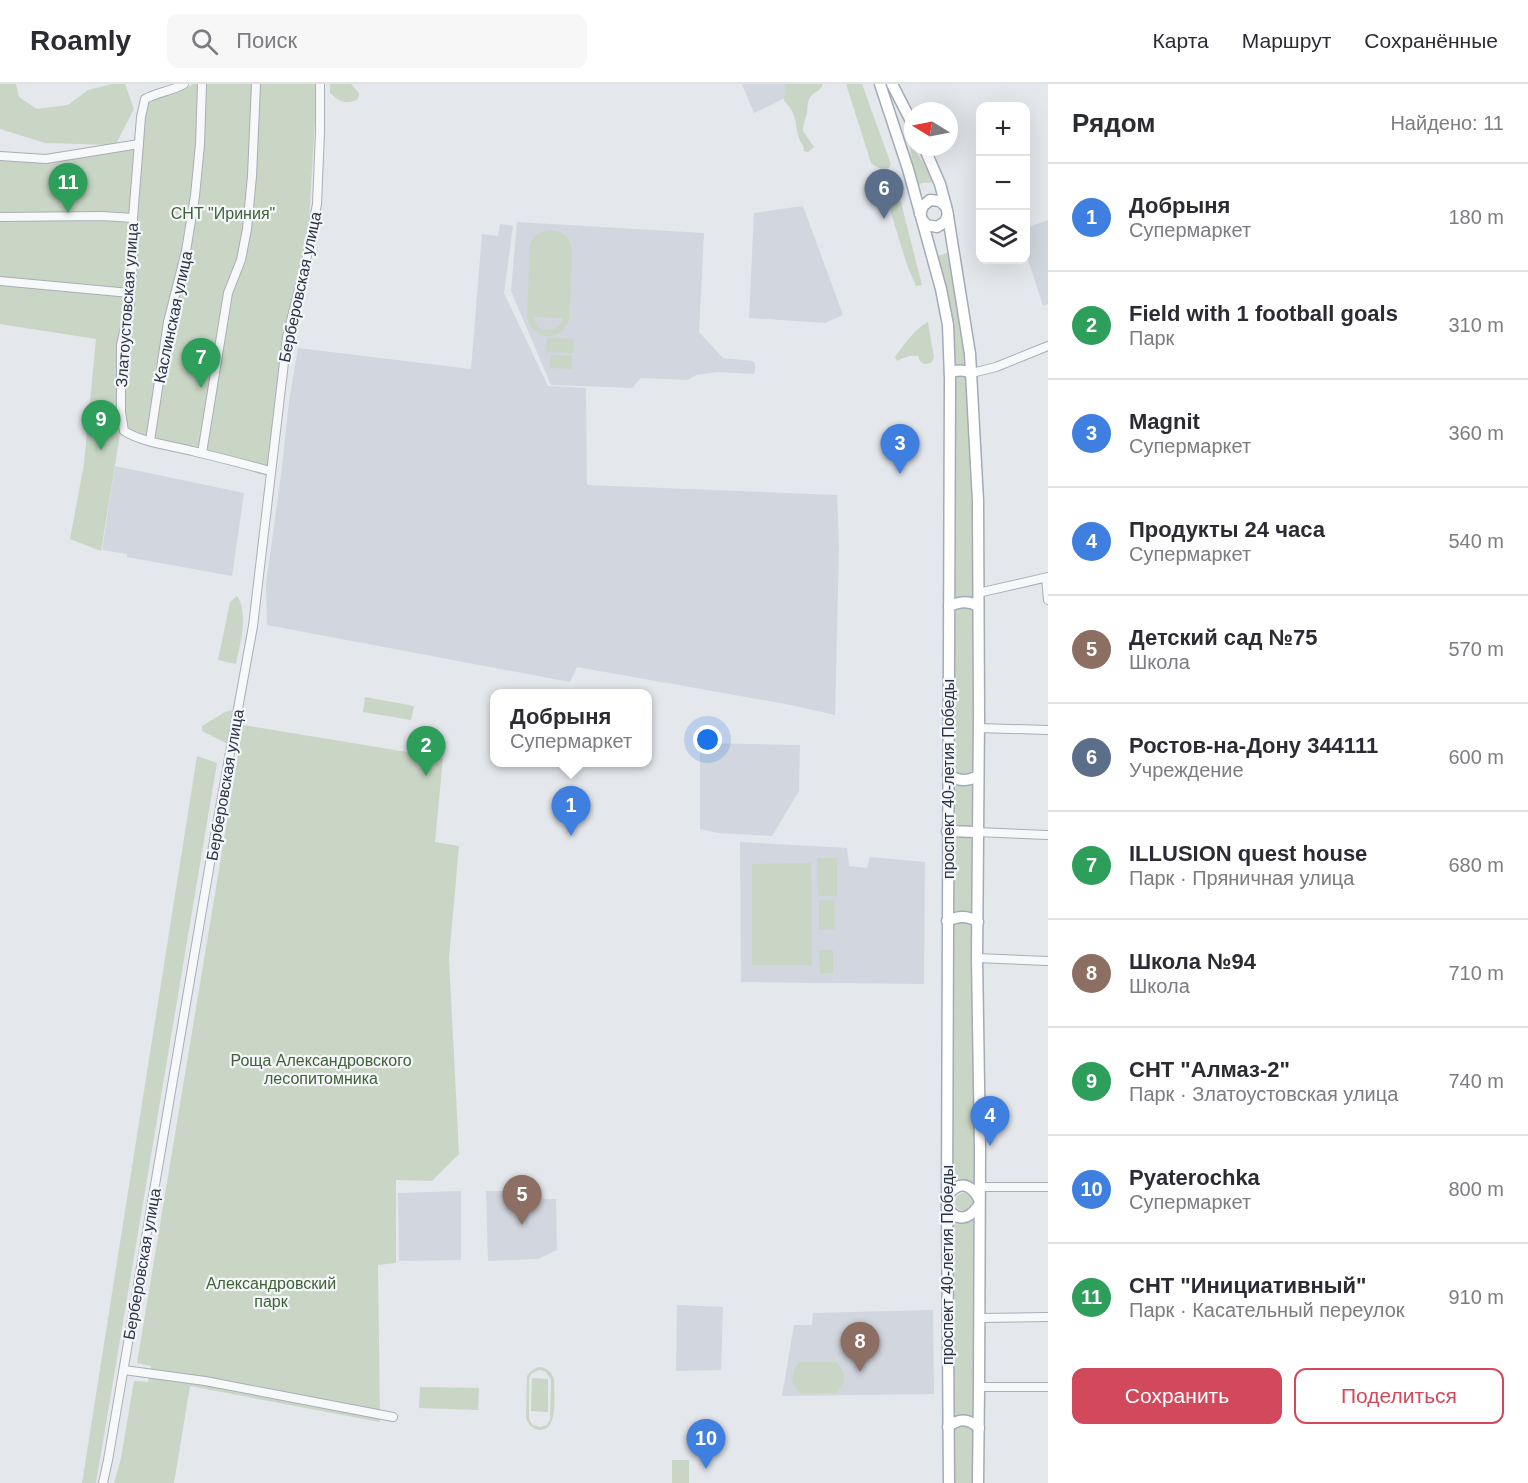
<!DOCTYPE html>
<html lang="ru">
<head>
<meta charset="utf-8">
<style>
  body { margin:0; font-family:Arial,sans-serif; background:#f7f7f7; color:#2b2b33 }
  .controls { position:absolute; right:18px; top:18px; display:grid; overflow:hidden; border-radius:12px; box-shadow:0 6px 24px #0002 }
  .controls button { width:54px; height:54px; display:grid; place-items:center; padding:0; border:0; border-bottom:2px solid #e1e1e2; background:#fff; color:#2b2b33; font:30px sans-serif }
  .compass { position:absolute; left:904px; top:18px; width:54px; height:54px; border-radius:50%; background:#fff; box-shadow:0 6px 24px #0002; rotate:280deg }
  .you { position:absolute; left:708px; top:656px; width:21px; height:21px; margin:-15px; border:4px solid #fff; border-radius:50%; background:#1a73e8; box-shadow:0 0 0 9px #1a73e833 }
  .badge { display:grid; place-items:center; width:39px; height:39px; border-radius:50%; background:#d1495b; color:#fff; font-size:20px; font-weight:700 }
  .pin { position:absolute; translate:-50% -50px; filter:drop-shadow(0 2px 3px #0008) }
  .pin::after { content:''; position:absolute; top:32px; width:21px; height:18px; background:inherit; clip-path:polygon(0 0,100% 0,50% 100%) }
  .popup { position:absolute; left:490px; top:605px; width:162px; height:78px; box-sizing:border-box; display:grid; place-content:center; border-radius:12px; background:#fff; filter:drop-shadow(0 2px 4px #0005); font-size:20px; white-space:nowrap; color:#7c7c81 }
  .popup b { font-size:22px; color:#2b2b33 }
  .popup::after { content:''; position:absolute; left:50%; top:100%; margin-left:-12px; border:12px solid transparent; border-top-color:#fff }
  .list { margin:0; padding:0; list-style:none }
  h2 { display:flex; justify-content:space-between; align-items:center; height:78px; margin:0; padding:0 24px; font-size:26px }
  h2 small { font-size:20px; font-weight:400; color:#7c7c81 }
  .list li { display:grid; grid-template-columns:39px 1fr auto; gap:18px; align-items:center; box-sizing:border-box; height:108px; padding:0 24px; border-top:2px solid #e1e1e2 }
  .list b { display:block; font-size:22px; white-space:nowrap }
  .list p { margin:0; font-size:20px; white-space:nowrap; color:#7c7c81 }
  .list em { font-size:20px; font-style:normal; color:#7c7c81 }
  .actions { display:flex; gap:12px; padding:18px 24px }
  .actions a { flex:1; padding:14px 0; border:2px solid #d1495b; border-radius:12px; text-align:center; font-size:21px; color:#d1495b }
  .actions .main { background:#d1495b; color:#fff }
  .icon { flex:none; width:33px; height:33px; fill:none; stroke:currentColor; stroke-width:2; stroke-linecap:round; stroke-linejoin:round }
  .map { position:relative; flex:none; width:1048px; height:1399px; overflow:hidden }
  header { display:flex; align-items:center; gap:36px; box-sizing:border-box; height:84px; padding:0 30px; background:#fff; border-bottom:2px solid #e1e1e2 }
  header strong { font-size:28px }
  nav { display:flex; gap:33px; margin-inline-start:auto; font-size:21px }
  .search { width:420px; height:54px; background:#f7f7f7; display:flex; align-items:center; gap:15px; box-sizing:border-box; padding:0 21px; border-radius:12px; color:#7c7c81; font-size:22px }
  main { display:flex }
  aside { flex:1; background:#fff }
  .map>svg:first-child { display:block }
  .built { fill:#d2d6de }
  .green { fill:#c9d6c5; fill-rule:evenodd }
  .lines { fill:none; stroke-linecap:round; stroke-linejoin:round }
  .minor-casing { stroke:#a9aeb7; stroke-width:10 }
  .major-casing { stroke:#a3abb8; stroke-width:13 }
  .minor { stroke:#f7f8fa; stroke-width:8 }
  .major { stroke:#fff; stroke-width:10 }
  .labels { text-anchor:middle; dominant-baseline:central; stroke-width:4.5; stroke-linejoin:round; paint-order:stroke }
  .park-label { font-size:16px; fill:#3f6138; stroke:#f4f6f9 }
  .street-label { font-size:16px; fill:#2b3445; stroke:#f4f6f9 }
</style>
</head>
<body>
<header>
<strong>Roamly</strong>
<div class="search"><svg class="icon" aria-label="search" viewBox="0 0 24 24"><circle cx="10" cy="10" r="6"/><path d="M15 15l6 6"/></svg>Поиск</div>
<nav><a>Карта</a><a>Маршрут</a><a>Сохранённые</a></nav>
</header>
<main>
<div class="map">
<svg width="1048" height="1399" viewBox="0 0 1048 1399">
  <rect width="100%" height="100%" fill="#e4e7ec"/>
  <g class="built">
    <polygon points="742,0 814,0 754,29"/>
    <polygon points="803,122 843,231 825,239 749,234 754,129"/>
    <polygon points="1048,136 1048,220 1043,222 1026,169 1026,144"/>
    <polygon points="517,138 704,149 699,248 723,274 753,277 755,280 755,286 754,290 718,288 696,291 688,296 641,294 632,304 551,301 511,207"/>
    <polygon points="500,140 513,142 504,209 548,302 586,304 587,401 837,411 839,462 835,631 791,621 577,583 570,598 267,541 266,500 281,391 289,318 298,264 471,285 482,150 498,152"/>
    <polygon points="115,382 244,409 232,492 127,473 127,470 102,466"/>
    <polygon points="700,659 800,661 799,707 772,752 718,749 700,745"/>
    <polygon points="740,758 847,764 849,782 867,784 870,773 925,778 924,900 741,898"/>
    <polygon points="461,1107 461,1176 399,1177 398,1109"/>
    <polygon points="486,1107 515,1107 516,1112 542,1112 543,1115 556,1115 557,1166 538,1175 488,1177"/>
    <polygon points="677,1221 723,1223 721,1286 676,1287"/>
    <polygon points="933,1226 934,1310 782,1312 794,1241 812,1241 813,1229"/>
  </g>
  <g class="green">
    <path d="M0,0H16L19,13L37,25L68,21L88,6L112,0H125L134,25L117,58V61L141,57L147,16L154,9C168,9 181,10 193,0H317L308,156L295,198L283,264L269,385L132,351L120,350L101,467L70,455L84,380L96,255L0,240V70L46,73L113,61L45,59L0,45Z"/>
    <path d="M330,0H351L359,9L358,15C346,21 340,18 330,9Z"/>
    <path d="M786,0H823C820,7 818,6 813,10C807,15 808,21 807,28C806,34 803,40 803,47L814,63L808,68L803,67L804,63C791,45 802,34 784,17Z"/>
    <path d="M846,0H862L891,80L889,84C882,86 877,84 871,79Z"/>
    <polygon points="911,60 935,98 922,99 915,103 910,61"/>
    <polygon points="889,95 894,96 897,103 922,201 916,202 907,181 885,109 883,98"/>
    <path d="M551,146C564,147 572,155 572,168L569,235C561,259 533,257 527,233L530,160C534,151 541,147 551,146ZM533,233L562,234H563C559,246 548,249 538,243Z"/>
    <polygon points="950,168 967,285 953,285 945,205 938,172"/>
    <path d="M928,238L934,274L931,279L924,280L920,277L918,272C910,271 904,273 897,277L895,273C904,261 914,245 928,238Z"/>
    <polygon points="547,254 574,255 573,269 546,268"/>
    <polygon points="551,271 572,272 572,285 550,284"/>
    <polygon points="958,291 967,292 969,295 974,516 953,515 954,293"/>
    <path d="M237,512C249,529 240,561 236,580L218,576L230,518Z"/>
    <polygon points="955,523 975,523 974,687 972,691 968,694 954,689 953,527"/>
    <polygon points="365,613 414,622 411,636 363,628"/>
    <polygon points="233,626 228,660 202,647 202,642 225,628"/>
    <polygon points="243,641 443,674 435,758 459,762 449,874 459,1070 432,1097 396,1096 396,1179 378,1181 380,1338 190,1302 174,1399 114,1399 121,1374 134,1297 148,1298 151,1282 137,1279"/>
    <polygon points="197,672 217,679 96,1399 82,1399"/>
    <path d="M952,696L973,698V740C967,745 960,744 953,740Z"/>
    <polygon points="966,751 971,754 972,757 973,832 952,832 953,756 958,752"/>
    <polygon points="817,774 837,774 837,812 818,812"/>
    <polygon points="811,779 812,881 752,881 752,780"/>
    <polygon points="819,816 834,816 835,845 819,846"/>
    <polygon points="958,836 974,840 976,1104 952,1103 952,839"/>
    <polygon points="819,866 833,866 833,889 820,889"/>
    <circle cx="964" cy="1118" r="9"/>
    <polygon points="951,1132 973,1133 975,1337 954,1334"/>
    <path d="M799,1278H836C847,1289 846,1298 837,1309H800C789,1298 791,1290 799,1278Z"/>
    <path d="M538,1283C546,1283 551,1287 554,1295C554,1308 559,1347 540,1346C532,1345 528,1340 526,1334L527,1292L531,1287ZM539,1286L545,1287L551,1295L550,1335L547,1341L540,1343L533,1341L530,1337L529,1334V1295L531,1290Z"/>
    <polygon points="532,1294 548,1295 548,1328 531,1327"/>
    <polygon points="420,1303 479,1304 478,1326 419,1324"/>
    <polygon points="959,1339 975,1344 973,1399 954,1399 954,1347 955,1342"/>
    <rect x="672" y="1376" width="17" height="23"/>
  </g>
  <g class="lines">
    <g class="minor-casing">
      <g id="minor">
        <path d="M184,0C172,7 158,8 145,15L141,33L133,134V178L129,227L121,261V328L124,347C144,359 169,361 192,367C218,373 244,380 270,387"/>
        <polyline points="0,72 46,75 139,60"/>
        <polyline points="0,133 102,132 133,134"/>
        <polyline points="0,197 130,209"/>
        <polyline points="972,289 996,283 1048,262"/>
        <polyline points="150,357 168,238 186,167 195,112 200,60 202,0"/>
        <polyline points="202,369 228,209 241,176 247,145 252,92 256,0"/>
        <polyline points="1046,494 1048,516"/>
        <polyline points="978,509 1048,493"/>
        <polyline points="979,644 1048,646"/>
        <polyline points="977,748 1048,751"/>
        <polyline points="977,874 1048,877"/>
        <polyline points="980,1103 1048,1103"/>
        <polyline points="979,1234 1048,1233"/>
        <polyline points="124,1286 205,1297 393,1333"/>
        <polyline points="979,1303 1048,1303"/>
        <polyline points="103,1399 108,1376 210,779 253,542 287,253 306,177 317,120 320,48 320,0"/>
      </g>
    </g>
    <g class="major-casing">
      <g id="major">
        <polyline points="880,0 908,85 941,205 948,241 950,294 947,1117 949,1399"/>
        <polyline points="892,0 913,41"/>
        <polyline points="924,63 940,100 947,126 970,270 978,417 979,632 977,874 980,1064 979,1303 978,1399"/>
        <polyline points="920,130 923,122 930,116 940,117 946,123"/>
        <polyline points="922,136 927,141 937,143 945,138 948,131"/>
        <path d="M950,289C957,285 964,286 972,289"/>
        <path d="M949,522C959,518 968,516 978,522"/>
        <path d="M948,691C959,697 966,698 978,692"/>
        <polyline points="947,747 977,748"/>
        <path d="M947,837C958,832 967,831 978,838"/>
        <path d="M947,1112C958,1097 970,1098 979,1115"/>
        <path d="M947,1122C956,1139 969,1136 979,1121"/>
        <path d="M948,1343C959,1334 968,1334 979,1344"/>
      </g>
    </g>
    <use href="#minor" class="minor"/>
    <use href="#major" class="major"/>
  </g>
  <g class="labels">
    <g class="park-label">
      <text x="223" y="129">СНТ "Ириния"</text>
      <text x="321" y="976">Роща Александровского<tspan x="321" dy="18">лесопитомника</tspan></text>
      <text x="271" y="1199">Александровский<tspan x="271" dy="18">парк</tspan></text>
    </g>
    <g class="street-label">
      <text transform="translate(300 203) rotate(-78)">Берберовская улица</text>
      <text transform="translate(127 221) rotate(-86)">Златоустовская улица</text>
      <text transform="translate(173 233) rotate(-78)">Каслинская улица</text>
      <text transform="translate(948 695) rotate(-90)">проспект 40-летия Победы</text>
      <text transform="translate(225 701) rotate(-80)">Берберовская улица</text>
      <text transform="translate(142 1180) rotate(-80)">Берберовская улица</text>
      <text transform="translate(947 1181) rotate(-90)">проспект 40-летия Победы</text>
    </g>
  </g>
</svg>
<div class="controls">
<button>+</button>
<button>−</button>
<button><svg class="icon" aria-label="layers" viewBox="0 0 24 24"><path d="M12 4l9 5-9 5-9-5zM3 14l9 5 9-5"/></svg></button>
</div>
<svg class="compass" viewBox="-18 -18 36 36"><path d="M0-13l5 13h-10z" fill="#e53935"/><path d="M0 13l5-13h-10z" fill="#7c7c81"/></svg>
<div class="you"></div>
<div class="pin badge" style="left:571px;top:752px;background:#3f7fe0">1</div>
<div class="popup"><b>Добрыня</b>Супермаркет</div>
<div class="pin badge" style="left:426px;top:692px;background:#2e9e5b">2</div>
<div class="pin badge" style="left:900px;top:390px;background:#3f7fe0">3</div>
<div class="pin badge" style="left:990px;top:1062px;background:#3f7fe0">4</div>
<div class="pin badge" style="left:522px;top:1141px;background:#8d6e63">5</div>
<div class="pin badge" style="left:884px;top:135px;background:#5c6f8a">6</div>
<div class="pin badge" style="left:201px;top:304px;background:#2e9e5b">7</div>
<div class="pin badge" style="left:860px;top:1288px;background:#8d6e63">8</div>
<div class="pin badge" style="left:101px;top:366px;background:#2e9e5b">9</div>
<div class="pin badge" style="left:706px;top:1385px;background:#3f7fe0">10</div>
<div class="pin badge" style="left:68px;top:129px;background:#2e9e5b">11</div>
</div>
<aside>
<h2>Рядом<small>Найдено: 11</small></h2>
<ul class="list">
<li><span class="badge" style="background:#3f7fe0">1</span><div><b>Добрыня</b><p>Супермаркет</p></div><em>180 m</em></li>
<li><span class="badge" style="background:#2e9e5b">2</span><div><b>Field with 1 football goals</b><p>Парк</p></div><em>310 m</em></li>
<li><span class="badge" style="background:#3f7fe0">3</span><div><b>Magnit</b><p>Супермаркет</p></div><em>360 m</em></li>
<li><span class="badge" style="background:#3f7fe0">4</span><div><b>Продукты 24 часа</b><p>Супермаркет</p></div><em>540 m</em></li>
<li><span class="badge" style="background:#8d6e63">5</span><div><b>Детский сад №75</b><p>Школа</p></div><em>570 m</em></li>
<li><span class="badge" style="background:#5c6f8a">6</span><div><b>Ростов-на-Дону 344111</b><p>Учреждение</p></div><em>600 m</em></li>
<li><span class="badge" style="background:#2e9e5b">7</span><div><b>ILLUSION quest house</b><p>Парк · Пряничная улица</p></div><em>680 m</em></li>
<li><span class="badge" style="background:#8d6e63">8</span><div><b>Школа №94</b><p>Школа</p></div><em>710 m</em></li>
<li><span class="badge" style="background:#2e9e5b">9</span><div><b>СНТ &quot;Алмаз-2&quot;</b><p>Парк · Златоустовская улица</p></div><em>740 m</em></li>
<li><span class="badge" style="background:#3f7fe0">10</span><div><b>Pyaterochka</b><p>Супермаркет</p></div><em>800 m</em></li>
<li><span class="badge" style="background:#2e9e5b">11</span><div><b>СНТ &quot;Инициативный&quot;</b><p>Парк · Касательный переулок</p></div><em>910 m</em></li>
</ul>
<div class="actions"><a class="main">Сохранить</a><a>Поделиться</a></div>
</aside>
</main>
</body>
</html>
